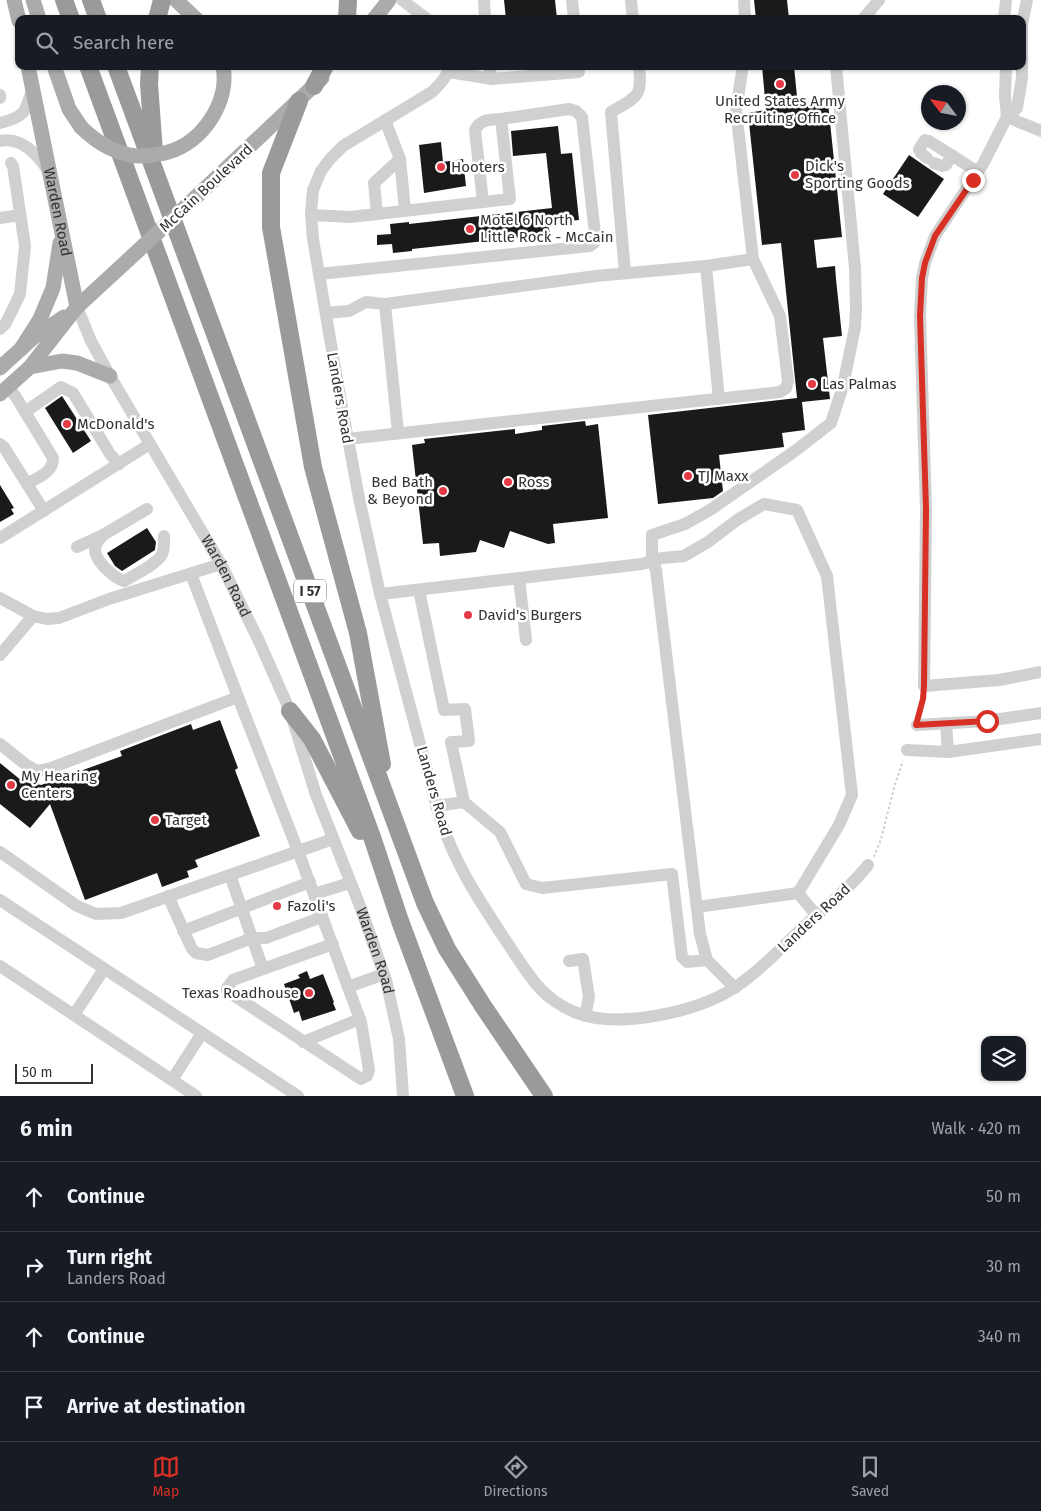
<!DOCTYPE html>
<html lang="en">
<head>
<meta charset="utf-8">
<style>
  body { margin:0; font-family:"Fira Sans",sans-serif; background:#242831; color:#f1f3f6 }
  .controls { position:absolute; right:15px; bottom:15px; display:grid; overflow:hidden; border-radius:10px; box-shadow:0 1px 4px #0004 }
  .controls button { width:45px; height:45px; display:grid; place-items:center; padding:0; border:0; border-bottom:1px solid #363941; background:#171b24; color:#f1f3f6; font:25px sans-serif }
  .compass { position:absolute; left:921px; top:85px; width:45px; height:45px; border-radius:50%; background:#171b24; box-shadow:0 1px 4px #0004; rotate:302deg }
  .scale { position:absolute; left:15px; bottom:12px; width:78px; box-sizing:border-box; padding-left:5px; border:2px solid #333; border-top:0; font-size:14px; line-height:18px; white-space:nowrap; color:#333; -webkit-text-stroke:4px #fff; paint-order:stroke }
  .stop { position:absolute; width:15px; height:15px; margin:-11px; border:4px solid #d93025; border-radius:50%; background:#fff }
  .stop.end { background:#d93025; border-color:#fff; box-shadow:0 1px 5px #0008 }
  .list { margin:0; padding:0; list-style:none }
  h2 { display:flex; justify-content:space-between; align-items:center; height:65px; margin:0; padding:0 20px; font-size:21px }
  h2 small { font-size:16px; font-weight:400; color:#9ea1a6 }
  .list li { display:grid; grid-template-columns:32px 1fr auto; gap:15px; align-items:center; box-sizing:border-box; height:70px; padding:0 20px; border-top:1px solid #363941 }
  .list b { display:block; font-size:19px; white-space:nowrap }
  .list p { margin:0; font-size:16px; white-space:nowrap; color:#9ea1a6 }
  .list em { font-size:16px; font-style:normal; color:#9ea1a6 }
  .icon { flex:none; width:28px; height:28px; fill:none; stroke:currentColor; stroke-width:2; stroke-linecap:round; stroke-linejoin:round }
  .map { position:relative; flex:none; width:1041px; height:1096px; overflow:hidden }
  .search { position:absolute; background:#171b24; box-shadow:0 1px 4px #0004; left:15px; right:15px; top:15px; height:55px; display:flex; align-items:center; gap:12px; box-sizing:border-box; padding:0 18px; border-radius:10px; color:#9ea1a6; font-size:19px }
  .sheet { height:345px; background:#171b24 }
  nav { display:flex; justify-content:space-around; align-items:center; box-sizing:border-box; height:70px; border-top:1px solid #363941; background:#171b24; font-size:14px; color:#9ea1a6 }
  nav a { display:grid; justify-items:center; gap:2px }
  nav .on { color:#d93025 }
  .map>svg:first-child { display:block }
  .building { fill:#1a1a1a }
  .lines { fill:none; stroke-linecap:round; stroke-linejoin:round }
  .path { stroke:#cdcdcd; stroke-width:2; stroke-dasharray:2.5 2.5; stroke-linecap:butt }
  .minor { stroke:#d0d0d0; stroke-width:12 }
  .major { stroke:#ababab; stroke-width:15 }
  .highway { stroke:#9a9a9a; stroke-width:18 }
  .major-bridge { stroke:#ababab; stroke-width:15 }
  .route { stroke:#d93025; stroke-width:6 }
  .poi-dot { fill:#e63946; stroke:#fff; stroke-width:2 }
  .labels { text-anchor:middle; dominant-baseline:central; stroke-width:5; stroke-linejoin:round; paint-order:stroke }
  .shield { fill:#fff; stroke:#707070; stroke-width:1 }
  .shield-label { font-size:14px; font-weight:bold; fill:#333 }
  .poi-label { font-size:15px; fill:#333; stroke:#fff; text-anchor:start }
  .street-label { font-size:15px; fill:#333; stroke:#fff }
</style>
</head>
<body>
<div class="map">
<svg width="1041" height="1096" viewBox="0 0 1041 1096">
  <rect width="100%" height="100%" fill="#fff"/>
  <g class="building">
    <polygon points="504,0 555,0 557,19 506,19"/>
    <polygon points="754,0 787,0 789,19 756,19"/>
    <polygon points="762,66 794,66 798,107 828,103 842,237 814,240 817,268 835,266 836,279 842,336 823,338 830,399 802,402 805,430 782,433 784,447 719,455 723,491 713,498 658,504 648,415 797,398 781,243 762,245 748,113 766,110"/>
    <polygon points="558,126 561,154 572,153 579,220 548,223 550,234 412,249 412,251 393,253 392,244 377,245 377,235 391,234 390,224 409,222 409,224 552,208 546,153 513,156 511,131"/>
    <polygon points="441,142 443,162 463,159 466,186 424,193 419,145"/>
    <polygon points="909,155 944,179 918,217 883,194"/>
    <polygon points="62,396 91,441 73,453 45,408"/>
    <polygon points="585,421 586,426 598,424 608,518 553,524 555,543 548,544 510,531 504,548 480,540 476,552 440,556 439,543 423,544 412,445 425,443 424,439 515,429 515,434 542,430 542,426"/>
    <polygon points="0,485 14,508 11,509 14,514 0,522"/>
    <polygon points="147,528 156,542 155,550 122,571 115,566 107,553"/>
    <polygon points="220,720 238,768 235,770 260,836 195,860 198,867 187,871 189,877 162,887 157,873 85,900 50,804 30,828 0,804 0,763 22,781 41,785 122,756 120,751 191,724 193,730"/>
    <polygon points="307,971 310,979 323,974 334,1002 333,1003 336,1010 302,1021 299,1011 294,1013 284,984 300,978 298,975"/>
  </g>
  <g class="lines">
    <g class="path">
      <polyline points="920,715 923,697"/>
      <polyline points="874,857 881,839 895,784 903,761"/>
    </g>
    <g class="minor">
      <polyline points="402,0 427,19"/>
      <polyline points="484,0 485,19"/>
      <polyline points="572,0 574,19"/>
      <polyline points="631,0 633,19"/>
      <polyline points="744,0 745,19"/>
      <polyline points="863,19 879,0"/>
      <polyline points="1004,19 1006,0"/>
      <polyline points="1022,24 1027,0"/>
      <polyline points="1022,25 1022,78 1017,108 1007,117 983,164 935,236 925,263 922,278 920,316 926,509 924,686 999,680 1041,672"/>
      <path d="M450,66C447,77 440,84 432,92L343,146L330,159L321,171L313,190L311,213L313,239L339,391L359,498L380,594L439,815C454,862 477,897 504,938C515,954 525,971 537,985C547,997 563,1008 577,1013C619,1029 697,1012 734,988C762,970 784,944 808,923C829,904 851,887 868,865"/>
      <polyline points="489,66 492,79 579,72 579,66"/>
      <polyline points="1006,66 1005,96 1007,117"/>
      <polyline points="449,72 492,79"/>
      <polyline points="0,95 0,98"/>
      <polyline points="1007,117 1041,131"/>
      <path d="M0,123C24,117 26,113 32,89"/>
      <path d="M0,141C22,136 38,155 49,172"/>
      <polyline points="927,158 921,153 919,149 925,140 929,141 978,172"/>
      <polyline points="400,159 405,210"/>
      <polyline points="934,163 942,166 946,165 952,155"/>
      <path d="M483,202L475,130C480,119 490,120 501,119"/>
      <polyline points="311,215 350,217 377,214 374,183 400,159 385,120"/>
      <polyline points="0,218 20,215"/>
      <polyline points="706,266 719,399"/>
      <path d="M625,273L611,112C636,97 643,98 639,66"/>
      <polyline points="319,274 590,246 594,243 595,234 582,117 576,111 569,109 501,119 510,199 377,214"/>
      <polyline points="385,304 398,432"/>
      <path id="s1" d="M77,307L91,341L110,376L221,564L258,639L290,711L316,795L360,906L386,980L399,1039L403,1096"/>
      <polyline points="326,313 349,311 366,302 385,304 596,276 706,266 753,259"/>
      <polyline points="0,329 6,323 20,294 25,246 13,166 11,163"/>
      <path d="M8,387L16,397L53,458C53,473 38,477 27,484L44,511"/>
      <polyline points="25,412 61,387 73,393 110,454 119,464"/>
      <polyline points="347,439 780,392 786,388 788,381 780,316 753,259 736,110 743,66"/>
      <polyline points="0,444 4,447 27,484"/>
      <path d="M103,535C100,539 95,544 95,549C94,560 114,578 124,581C134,575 155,565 161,556C165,550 164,542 164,536"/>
      <polyline points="0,538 150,444"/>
      <polyline points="77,547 103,535 147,509"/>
      <polyline points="191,574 238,697"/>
      <polyline points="519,578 526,640"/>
      <polyline points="419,590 444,710 465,709 469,741 451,742 464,802"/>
      <polyline points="380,594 642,564 662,558 684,556 708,542 737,520 764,504 797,510 827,576 852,795 839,825 798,893"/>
      <polyline points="0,598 33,616 47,619 59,618 109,599 221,564"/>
      <polyline points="0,655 33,616"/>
      <polyline points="946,723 948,752"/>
      <polyline points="917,725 987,721 1041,713"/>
      <polyline points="0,744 25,764 37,771 48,769 238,697 298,851 348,987"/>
      <polyline points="907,750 948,752 1041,739"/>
      <polyline points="436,806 464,802 500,832 526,884 542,888 672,874 682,957 687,962 707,960"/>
      <polyline points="0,852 77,906 96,914 121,913 333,839"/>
      <polyline points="230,875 252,938 266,938 322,917"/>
      <polyline points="314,894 350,883"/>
      <polyline points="168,896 192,949 196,953 208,955 252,938 263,969 233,980 227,988 227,991 361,1079 367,1076 369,1070 361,1022 348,987 384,974"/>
      <polyline points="0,900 298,1096"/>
      <polyline points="697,907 798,893 817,916"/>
      <polyline points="183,931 310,882"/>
      <polyline points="569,961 583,959 589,997 585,1016"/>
      <polyline points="0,966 196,1096"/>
      <polyline points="263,969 333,944"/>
      <polyline points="735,988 707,960 700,934 656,570 652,561 652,535 685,524 710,510 795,451 831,423 843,386 855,327 856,308 855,268 836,66"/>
      <polyline points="74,1015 104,969"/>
      <polyline points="303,1042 360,1019"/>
      <polyline points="172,1080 202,1033"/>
    </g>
    <g class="major">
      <polyline points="14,0 19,21"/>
      <polyline points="33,0 39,19"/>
      <polyline points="176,0 196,19"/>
      <polyline points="374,19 389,0"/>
      <path id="s2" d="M28,66L77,307"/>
      <polyline points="54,66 69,109 81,127"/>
      <polyline points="196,197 322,78"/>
      <polyline points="21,349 40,319 53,288 60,243"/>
      <polyline points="30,367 62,361 77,363 110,376"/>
      <polyline points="0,368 34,337 64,317"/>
      <polyline points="0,394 30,367 77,307 128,260"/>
    </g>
    <g class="highway">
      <polyline points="64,0 71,19"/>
      <polyline points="91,0 98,19"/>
      <polyline points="157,19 162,0"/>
      <polyline points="347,19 348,0"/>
      <polyline points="88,66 372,837 400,921 465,1096"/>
      <polyline points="116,66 425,903 447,949 483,1006 544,1096"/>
      <polyline points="150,66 149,84 154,152"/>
      <polyline points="314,86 325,66"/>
      <polyline points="299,101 271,173 271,227 313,467 358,633 382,764"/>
      <polyline points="290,711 312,739 360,831"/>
    </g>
    <g class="major-bridge">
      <path d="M81,127C95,141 110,151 130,155C137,157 145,156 153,155C157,154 163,154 168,152C202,143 230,102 223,66"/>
      <polyline points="128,260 196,197"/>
    </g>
  </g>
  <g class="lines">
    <polyline class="route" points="973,180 935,236 925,263 922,278 920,316 926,509 924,686 923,699 916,725 987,721"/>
  </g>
  <g class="poi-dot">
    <circle cx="780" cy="84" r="5"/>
    <circle cx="441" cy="167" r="5"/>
    <circle cx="795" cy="175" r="5"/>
    <circle cx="470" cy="229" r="5"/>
    <circle cx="812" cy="384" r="5"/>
    <circle cx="67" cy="424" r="5"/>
    <circle cx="688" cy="476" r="5"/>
    <circle cx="508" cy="482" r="5"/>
    <circle cx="443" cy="491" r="5"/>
    <circle cx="468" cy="615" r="5"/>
    <circle cx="11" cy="785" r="5"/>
    <circle cx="155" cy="820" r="5"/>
    <circle cx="277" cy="906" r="5"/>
    <circle cx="309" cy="993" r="5"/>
  </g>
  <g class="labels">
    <rect class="shield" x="294" y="579.5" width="32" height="23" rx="4"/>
    <g class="shield-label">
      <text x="310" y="591">I 57</text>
    </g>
    <g class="poi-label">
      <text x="780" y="101" text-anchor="middle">United States Army<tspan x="780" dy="17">Recruiting Office</tspan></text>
      <text x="805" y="166">Dick's<tspan x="805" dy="17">Sporting Goods</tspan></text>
      <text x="451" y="167">Hooters</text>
      <text x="480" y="220">Motel 6 North<tspan x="480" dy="17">Little Rock - McCain</tspan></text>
      <text x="822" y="384">Las Palmas</text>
      <text x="77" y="424">McDonald's</text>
      <text x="698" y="476">TJ Maxx</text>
      <text x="433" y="482" text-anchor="end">Bed Bath<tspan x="433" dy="17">&amp; Beyond</tspan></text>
      <text x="518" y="482">Ross</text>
      <text x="478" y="615">David's Burgers</text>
      <text x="21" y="776">My Hearing<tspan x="21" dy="17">Centers</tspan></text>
      <text x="165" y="820">Target</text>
      <text x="287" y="906">Fazoli's</text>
      <text x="299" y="993" text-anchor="end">Texas Roadhouse</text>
    </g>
    <g class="street-label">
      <text transform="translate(206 188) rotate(-43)">McCain Boulevard</text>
      <text stroke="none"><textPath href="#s2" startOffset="149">Warden Road</textPath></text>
      <text transform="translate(340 398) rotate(80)">Landers Road</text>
      <text stroke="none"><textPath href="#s1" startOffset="308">Warden Road</textPath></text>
      <text transform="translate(434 791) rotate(74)">Landers Road</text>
      <text transform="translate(814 918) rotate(-43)">Landers Road</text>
      <text stroke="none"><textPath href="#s1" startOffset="712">Warden Road</textPath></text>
    </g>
  </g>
</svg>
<div class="controls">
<button><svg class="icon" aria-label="layers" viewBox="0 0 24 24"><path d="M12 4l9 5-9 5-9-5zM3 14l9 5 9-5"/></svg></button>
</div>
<svg class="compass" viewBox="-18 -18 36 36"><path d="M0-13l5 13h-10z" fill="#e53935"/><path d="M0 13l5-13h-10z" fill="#9ea1a6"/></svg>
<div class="scale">50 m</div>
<div class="stop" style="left:987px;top:721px"></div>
<div class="stop end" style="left:973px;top:180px"></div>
<div class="search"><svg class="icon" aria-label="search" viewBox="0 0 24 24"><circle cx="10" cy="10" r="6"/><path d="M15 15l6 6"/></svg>Search here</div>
</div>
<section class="sheet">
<h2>6 min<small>Walk · 420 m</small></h2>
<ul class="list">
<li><svg class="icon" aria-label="ahead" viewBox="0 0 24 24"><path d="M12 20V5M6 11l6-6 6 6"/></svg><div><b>Continue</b></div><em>50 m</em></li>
<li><svg class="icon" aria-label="right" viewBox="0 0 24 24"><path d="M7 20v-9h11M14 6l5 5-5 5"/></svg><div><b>Turn right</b><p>Landers Road</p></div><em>30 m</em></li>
<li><svg class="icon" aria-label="ahead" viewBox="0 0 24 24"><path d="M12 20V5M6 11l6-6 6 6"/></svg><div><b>Continue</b></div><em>340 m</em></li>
<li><svg class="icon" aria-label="arrive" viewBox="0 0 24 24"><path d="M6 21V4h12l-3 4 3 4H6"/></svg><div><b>Arrive at destination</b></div></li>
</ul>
</section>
<nav>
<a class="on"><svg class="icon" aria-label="map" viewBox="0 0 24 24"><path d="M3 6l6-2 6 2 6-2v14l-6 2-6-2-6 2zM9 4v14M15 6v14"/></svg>Map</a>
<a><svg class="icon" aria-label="directions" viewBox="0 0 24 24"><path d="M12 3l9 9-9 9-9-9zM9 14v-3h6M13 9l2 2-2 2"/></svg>Directions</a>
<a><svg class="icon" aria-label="saved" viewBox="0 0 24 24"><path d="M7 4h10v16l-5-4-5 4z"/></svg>Saved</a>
</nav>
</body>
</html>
